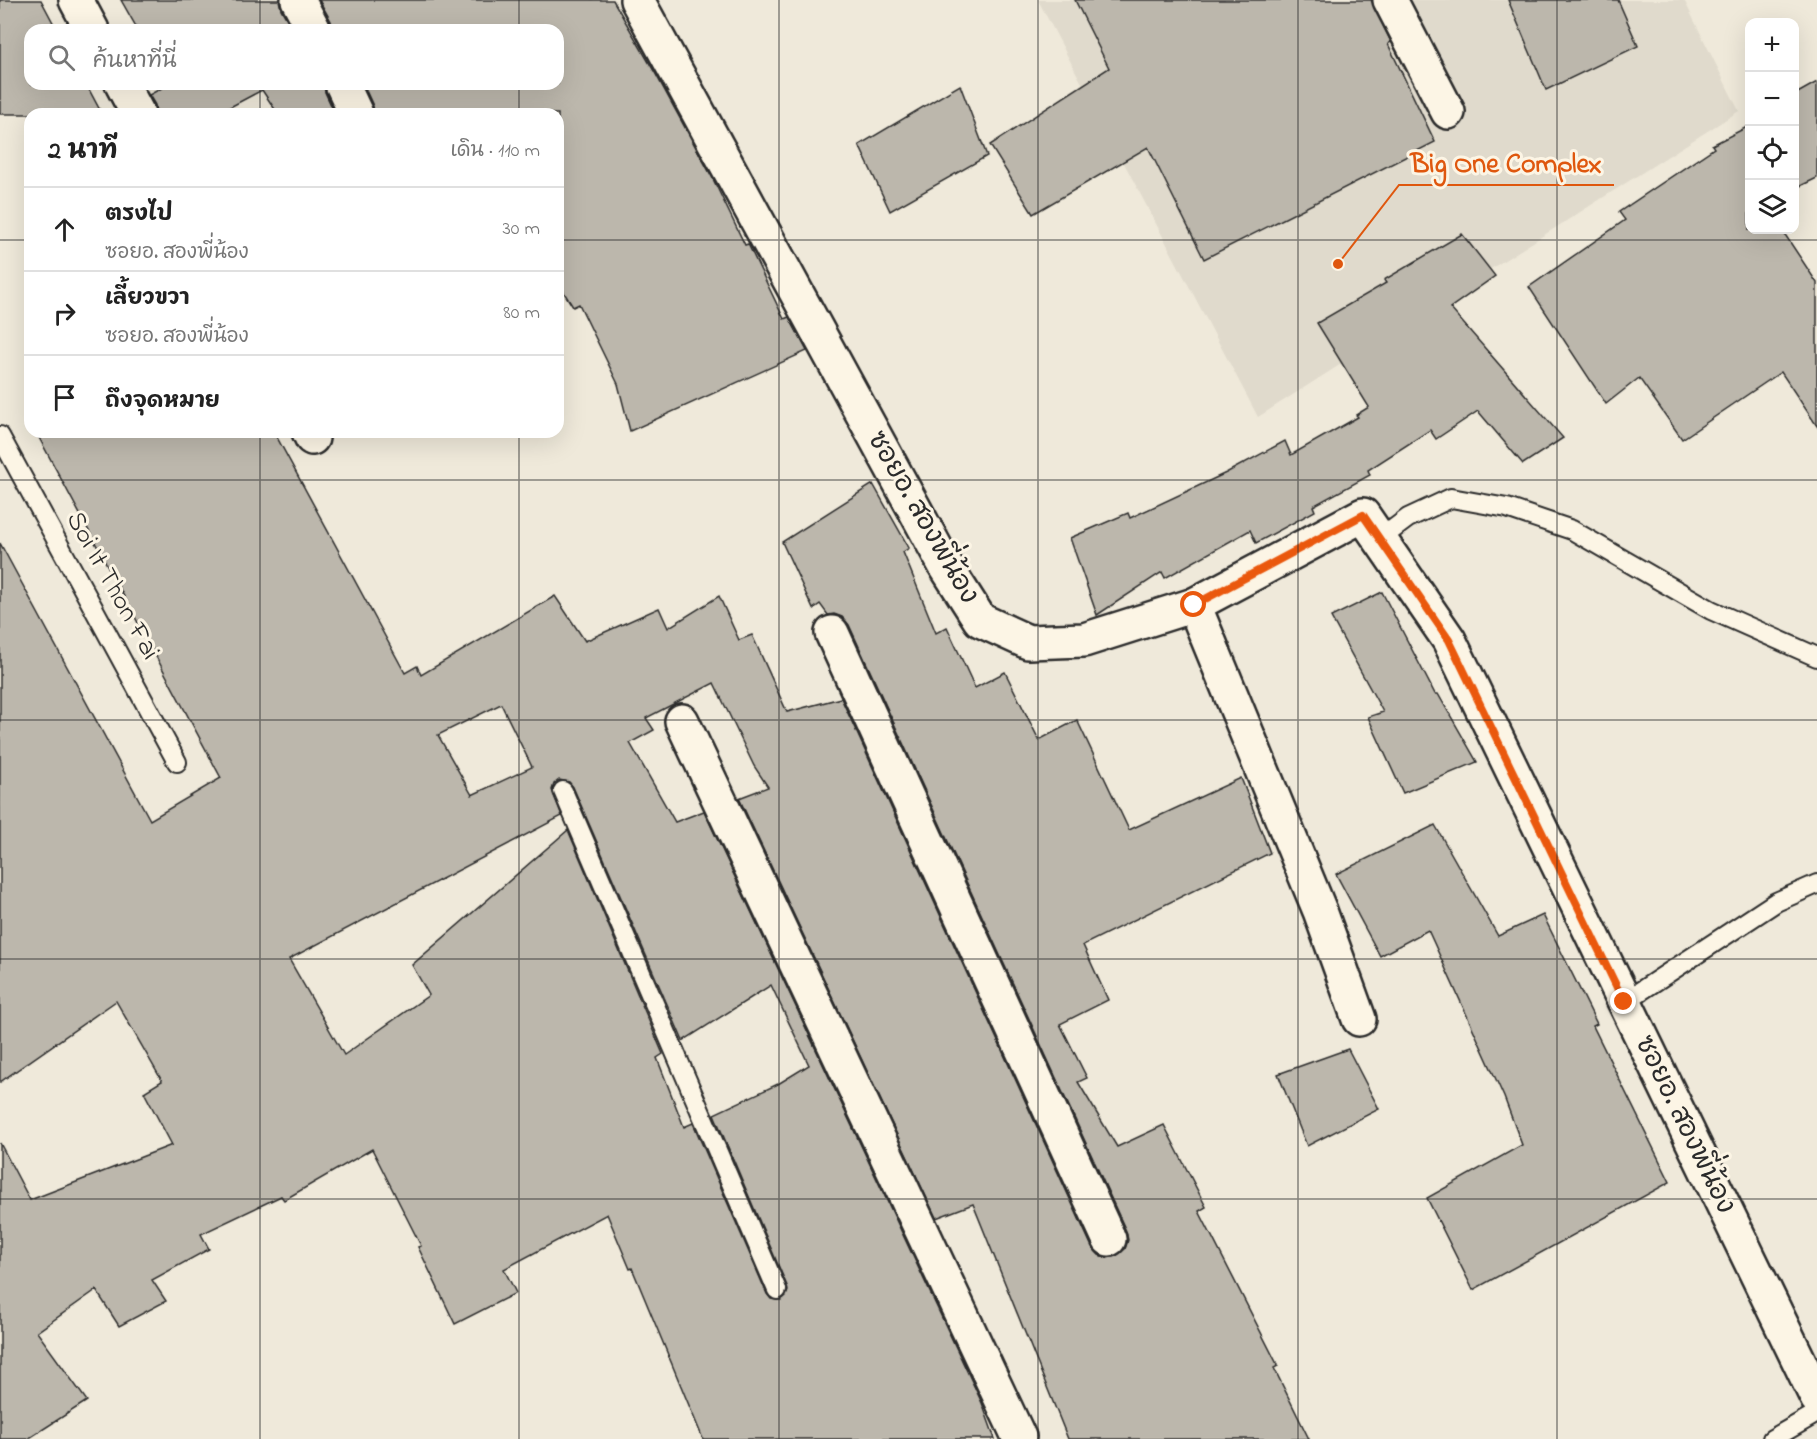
<!DOCTYPE html>
<html lang="th">
<head>
<meta charset="utf-8">
<style>
  body { margin:0; font-family:"Indie Flower","Playpen Sans Thai",sans-serif; background:#f2f2f2; color:#222 }
  .controls { position:absolute; right:18px; top:18px; display:grid; overflow:hidden; border-radius:12px; box-shadow:0 6px 24px #0002 }
  .controls button { width:54px; height:54px; display:grid; place-items:center; padding:0; border:0; border-bottom:2px solid #e0e0e0; background:#fff; color:#222; font:30px sans-serif }
  .stop { position:absolute; width:18px; height:18px; margin:-14px; border:4px solid #ea580c; border-radius:50%; background:#fff }
  .stop.end { background:#ea580c; border-color:#fff; box-shadow:0 2px 6px #0008 }
  .list { margin:0; padding:0; list-style:none }
  h2 { display:flex; justify-content:space-between; align-items:center; height:78px; margin:0; padding:0 24px; font-size:26px }
  h2 small { font-size:20px; font-weight:400; color:#767676 }
  .list li { display:grid; grid-template-columns:39px 1fr auto; gap:18px; align-items:center; box-sizing:border-box; height:84px; padding:0 24px; border-top:2px solid #e0e0e0 }
  .list b { display:block; font-size:22px; white-space:nowrap }
  .list p { margin:0; font-size:20px; white-space:nowrap; color:#767676 }
  .list em { font-size:20px; font-style:normal; color:#767676 }
  .icon { flex:none; width:33px; height:33px; fill:none; stroke:currentColor; stroke-width:2; stroke-linecap:round; stroke-linejoin:round }
  .map { position:relative; flex:none; width:1817px; height:1439px; overflow:hidden }
  .search { position:absolute; background:#fff; box-shadow:0 6px 24px #0002; left:24px; top:24px; width:540px; height:66px; display:flex; align-items:center; gap:15px; box-sizing:border-box; padding:0 21px; border-radius:18px; color:#767676; font-size:22px }
  .panel { position:absolute; background:#fff; box-shadow:0 6px 24px #0002; left:24px; top:108px; width:540px; height:330px; border-radius:18px }
  .map>svg:first-child { display:block }
  .built { fill:#e0dacc }
  .building { fill:#bcb7ac; stroke:#2b2b2b; stroke-width:1.5; fill-rule:evenodd }
  .lines { fill:none; stroke-linecap:round; stroke-linejoin:round }
  .service-casing { stroke:#2b2b2b; stroke-width:22 }
  .minor-casing { stroke:#2b2b2b; stroke-width:38 }
  .service { stroke:#fcf5e5; stroke-width:18 }
  .minor { stroke:#fcf5e5; stroke-width:33 }
  .route { stroke:#ea580c; stroke-width:8 }
  .grid { fill:none; stroke:#2b2b2b; stroke-width:1.5; stroke-opacity:0.55 }
  .labels { text-anchor:middle; dominant-baseline:central; stroke-width:6; stroke-linejoin:round; paint-order:stroke }
  .street-label { font-size:27px; fill:#2b2b2b; stroke:#fcf5e5 }
  .leader { fill:none; stroke:#df570e; stroke-width:2 }
  .callout-dot { fill:#df570e; stroke:#fcf5e5; stroke-width:2 }
  .callout-label { font-size:28px; text-anchor:middle; font-weight:bold; fill:#df570e; stroke:#fcf5e5; stroke-width:6; stroke-linejoin:round; paint-order:stroke }
</style>
</head>
<body>
<div class="map">
<svg width="1817" height="1439" viewBox="0 0 1817 1439">
  <rect width="100%" height="100%" fill="#efe9da"/>
  <filter id="ink" filterUnits="userSpaceOnUse"><feTurbulence type="fractalNoise" baseFrequency=".0167" numOctaves="2"/><feDisplacementMap in="SourceGraphic" scale="12" xChannelSelector="R" yChannelSelector="G"/><feConvolveMatrix kernelMatrix="1 2 1 2 8 2 1 2 1" color-interpolation-filters="sRGB"/></filter>
  <g filter="url(#ink)">
    <polygon class="built" points="1038,0 1684,0 1739,111 1258,417"/>
    <g class="building">
      <polygon points="0,0 41,0 57,30 30,30 30,84 86,84 102,114 0,114"/>
      <polygon points="121,0 279,0 281,9 293,30 138,30"/>
      <polygon points="319,0 613,0 654,71 712,177 745,245 748,244 784,319 789,317 807,351 630,431 618,384 579,304 573,307 558,283 558,114 374,114 373,106 363,84 558,84 558,30 333,30 331,21"/>
      <polygon points="1075,0 1371,0 1391,42 1388,44 1435,142 1204,259 1148,147 1033,214 990,145 1109,68"/>
      <polygon points="1508,0 1618,0 1638,46 1546,90"/>
      <polygon points="1817,82 1817,178 1794,189 1794,95"/>
      <polygon points="169,84 324,84 325,92 335,114 278,114 262,90 217,114 157,114 155,105 149,95"/>
      <polygon points="960,85 987,156 890,211 859,145"/>
      <polygon points="1749,126 1749,230 1782,230 1817,283 1817,426 1781,372 1682,439 1639,378 1606,404 1529,287 1625,220 1619,212 1714,148 1712,145"/>
      <polygon points="1462,234 1495,276 1450,308 1563,438 1523,464 1478,411 1436,439 1430,430 1368,470 1370,475 1313,506 1315,511 1256,543 1250,530 1165,578 1162,572 1097,615 1070,538 1128,513 1130,518 1226,473 1285,441 1291,455 1358,417 1356,415 1369,407 1317,323 1386,283 1384,280"/>
      <path d="M36,432H274L405,673L417,666L421,675L555,596L585,641L659,608L668,628L719,596L739,640L752,635L787,712L841,698L1092,1247L1099,1255L1107,1258L1116,1256L1125,1249L1128,1240L1126,1231L849,625L842,617L834,614L828,615L820,604L813,609L782,542L873,484L909,548L903,552L936,633L947,627L975,688L1005,672L1039,740L1077,720L1129,830L1241,778L1270,853L1083,945L1108,1000L1060,1024L1087,1078L1078,1082L1117,1147L1164,1125L1206,1207L1199,1211L1278,1366L1274,1368L1309,1439H1068L973,1204L936,1218L739,798L768,787L754,766L714,683L646,718L654,730L630,743L675,822L704,811L982,1403L995,1439H703L632,1268L630,1269L607,1214L504,1269L516,1293L455,1324L418,1247L421,1246L372,1149L284,1200L281,1196L201,1234L209,1249L152,1280L166,1301L119,1326L96,1290L37,1332L87,1401L28,1439H0V1143L30,1200L172,1145L144,1092L162,1081L116,1001L0,1082V543L150,820L221,778ZM501,704L532,767L472,795L438,735ZM559,780L569,782L573,787L683,1041L771,985L809,1065L778,1084L714,1114L787,1286L788,1291L786,1296L781,1300L771,1299L767,1294L693,1123L684,1127L657,1058L663,1054L568,830L412,965L429,995L344,1055L289,959L562,816L552,790L554,784Z"/>
      <polygon points="1382,592 1435,694 1438,694 1477,762 1403,793 1368,717 1383,712 1331,617"/>
      <polygon points="1435,825 1498,936 1543,915 1597,1024 1593,1026 1670,1182 1473,1290 1427,1198 1522,1145 1504,1097 1428,930 1380,956 1336,874"/>
      <polygon points="1348,1049 1379,1109 1307,1146 1278,1074"/>
    </g>
    <g class="lines">
      <g class="service-casing">
        <g id="service">
          <polyline points="0,436 177,762"/>
          <polyline points="1380,539 1408,518 1451,498 1507,508 1572,530 1711,610 1817,657"/>
          <polyline points="563,791 777,1290"/>
          <polyline points="1624,1002 1776,902 1817,884"/>
          <polyline points="1772,1439 1817,1413"/>
        </g>
      </g>
      <g class="minor-casing">
        <g id="minor">
          <polyline points="76,0 92,30"/>
          <polyline points="298,0 314,30"/>
          <polyline points="637,0 945,565 980,620 1028,642 1084,640 1194,605 1363,515 1449,640 1817,1398"/>
          <polyline points="1390,0 1448,112"/>
          <polyline points="122,84 138,114"/>
          <polyline points="342,84 356,114"/>
          <polyline points="309,432 312,438"/>
          <polyline points="1194,605 1320,911 1359,1019"/>
          <polyline points="832,633 1109,1239"/>
          <polyline points="682,721 1019,1437"/>
        </g>
      </g>
      <use href="#service" class="service"/>
      <use href="#minor" class="minor"/>
    </g>
  </g>
  <g class="lines" filter="url(#ink)">
    <polyline class="route" points="1194,605 1363,515 1449,640 1624,1002"/>
  </g>
  <path class="grid" d="M260,0V30M519,0V30M779,0V1439M1038,0V1439M1298,0V1439M1557,0V1439M260,84V114M519,84V114M0,240H30M558,240H1817M260,432V1439M519,432V1439M0,480H1817M0,720H1817M0,959H1817M0,1199H1817"/>
  <g class="labels">
    <g class="street-label">
      <text transform="translate(922 518) rotate(60)">ซอยอ. สองพี่น้อง</text>
      <text transform="translate(112 586) rotate(61)">Soi It Thon Fai</text>
      <text transform="translate(1684 1125) rotate(64)">ซอยอ. สองพี่น้อง</text>
    </g>
  </g>
  <path class="leader" d="M1338 264L1399 185H1614"/>
  <circle class="callout-dot" cx="1338" cy="264" r="6"/>
  <g class="callout-label">
    <text x="1506" y="172">Big One Complex</text>
  </g>
</svg>
<div class="controls">
<button>+</button>
<button>−</button>
<button><svg class="icon" aria-label="locate" viewBox="0 0 24 24"><circle cx="12" cy="12" r="6"/><path d="M12 2v4M12 18v4M2 12h4M18 12h4"/></svg></button>
<button><svg class="icon" aria-label="layers" viewBox="0 0 24 24"><path d="M12 4l9 5-9 5-9-5zM3 14l9 5 9-5"/></svg></button>
</div>
<div class="stop" style="left:1194px;top:605px"></div>
<div class="stop end" style="left:1624px;top:1002px"></div>
<div class="search"><svg class="icon" aria-label="search" viewBox="0 0 24 24"><circle cx="10" cy="10" r="6"/><path d="M15 15l6 6"/></svg>ค้นหาที่นี่</div>
<section class="panel">
<h2>2 นาที<small>เดิน · 110 m</small></h2>
<ul class="list">
<li><svg class="icon" aria-label="ahead" viewBox="0 0 24 24"><path d="M12 20V5M6 11l6-6 6 6"/></svg><div><b>ตรงไป</b><p>ซอยอ. สองพี่น้อง</p></div><em>30 m</em></li>
<li><svg class="icon" aria-label="right" viewBox="0 0 24 24"><path d="M7 20v-9h11M14 6l5 5-5 5"/></svg><div><b>เลี้ยวขวา</b><p>ซอยอ. สองพี่น้อง</p></div><em>80 m</em></li>
<li><svg class="icon" aria-label="arrive" viewBox="0 0 24 24"><path d="M6 21V4h12l-3 4 3 4H6"/></svg><div><b>ถึงจุดหมาย</b></div></li>
</ul>
</section>
</div>
</body>
</html>
